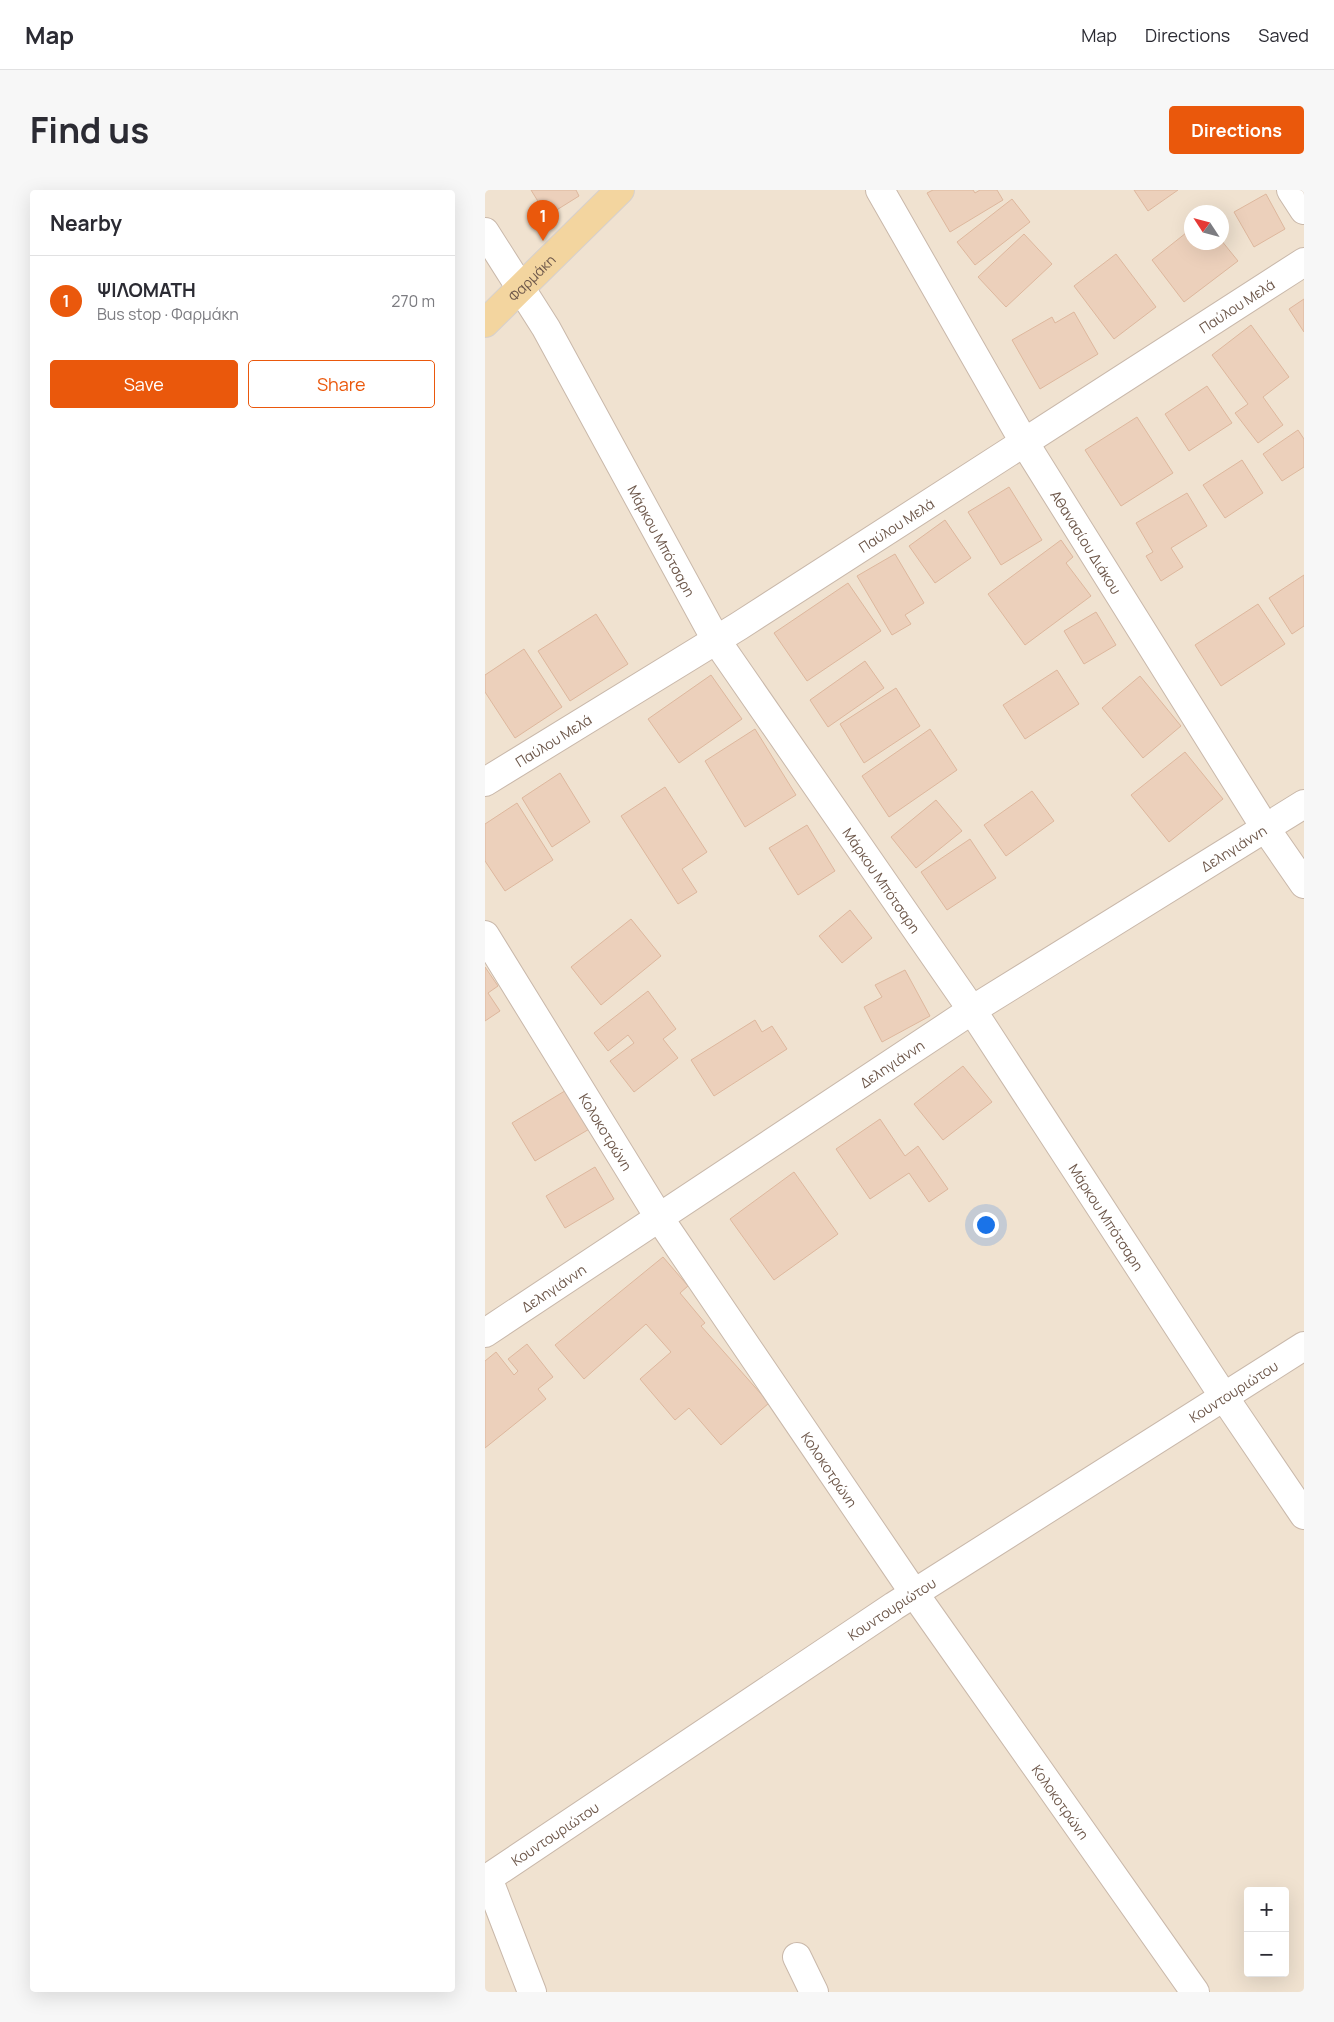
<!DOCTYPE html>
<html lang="en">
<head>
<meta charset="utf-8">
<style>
  body { margin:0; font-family:Manrope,sans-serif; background:#f7f7f7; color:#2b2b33 }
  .controls { position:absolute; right:15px; bottom:15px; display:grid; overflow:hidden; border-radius:5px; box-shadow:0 5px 20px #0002 }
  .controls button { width:45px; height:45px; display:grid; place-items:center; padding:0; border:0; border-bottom:1px solid #e1e1e2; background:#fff; color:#2b2b33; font:25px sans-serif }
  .compass { position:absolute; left:699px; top:15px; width:45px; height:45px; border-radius:50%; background:#fff; box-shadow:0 5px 20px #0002; rotate:306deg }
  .you { position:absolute; left:500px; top:1034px; width:18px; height:18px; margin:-12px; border:4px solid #fff; border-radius:50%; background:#1a73e8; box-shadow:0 0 0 8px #1a73e833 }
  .badge { display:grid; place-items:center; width:32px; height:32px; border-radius:50%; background:#ea580c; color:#fff; font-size:16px; font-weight:700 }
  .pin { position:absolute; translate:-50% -41px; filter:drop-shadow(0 1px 2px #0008) }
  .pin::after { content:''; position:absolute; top:26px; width:18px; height:15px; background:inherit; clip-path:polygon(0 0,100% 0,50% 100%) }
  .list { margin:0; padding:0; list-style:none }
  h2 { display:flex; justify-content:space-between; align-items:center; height:65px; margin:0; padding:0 20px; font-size:21px }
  h2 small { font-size:16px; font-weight:400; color:#7c7c81 }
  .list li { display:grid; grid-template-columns:32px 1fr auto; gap:15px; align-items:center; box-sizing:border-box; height:90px; padding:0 20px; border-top:1px solid #e1e1e2 }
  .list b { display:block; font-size:19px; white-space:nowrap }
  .list p { margin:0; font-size:16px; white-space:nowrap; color:#7c7c81 }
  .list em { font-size:16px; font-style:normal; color:#7c7c81 }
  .actions { display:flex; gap:10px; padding:15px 20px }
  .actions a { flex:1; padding:11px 0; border:1px solid #ea580c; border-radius:5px; text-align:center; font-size:18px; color:#ea580c }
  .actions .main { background:#ea580c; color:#fff }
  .map { position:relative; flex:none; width:819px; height:1802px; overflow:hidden; border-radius:5px }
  header { display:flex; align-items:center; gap:30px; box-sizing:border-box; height:70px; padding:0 25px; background:#fff; border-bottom:1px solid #e1e1e2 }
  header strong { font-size:24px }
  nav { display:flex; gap:28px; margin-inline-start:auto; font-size:18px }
  .intro { display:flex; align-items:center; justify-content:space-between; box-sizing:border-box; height:120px; padding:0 30px }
  h1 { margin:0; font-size:35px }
  .button { padding:12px 22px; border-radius:5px; background:#ea580c; color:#fff; font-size:18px; font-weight:700 }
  main { display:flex; gap:30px; padding:0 30px }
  aside { flex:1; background:#fff; border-radius:5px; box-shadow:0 5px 20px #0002 }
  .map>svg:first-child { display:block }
  .residential { fill:#f0e2d0; fill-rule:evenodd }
  .building { fill:#ecd0bb; stroke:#ddb79d }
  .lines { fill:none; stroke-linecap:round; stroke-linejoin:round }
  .minor-casing { stroke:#c9b8aa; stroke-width:30 }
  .major-casing { stroke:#d6d0cd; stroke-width:30 }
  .minor { stroke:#fff; stroke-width:28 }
  .major { stroke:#f3d59f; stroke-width:28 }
  .labels { text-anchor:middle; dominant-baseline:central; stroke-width:4; stroke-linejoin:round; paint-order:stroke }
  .street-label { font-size:14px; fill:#6e584b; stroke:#fdf5e7 }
</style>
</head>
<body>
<header>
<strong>Map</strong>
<nav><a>Map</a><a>Directions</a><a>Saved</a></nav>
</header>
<div class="intro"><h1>Find us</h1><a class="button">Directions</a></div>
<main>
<aside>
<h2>Nearby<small></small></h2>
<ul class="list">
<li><span class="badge">1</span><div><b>ΨΙΛΟΜΑΤΗ</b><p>Bus stop · Φαρμάκη</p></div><em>270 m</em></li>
</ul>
<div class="actions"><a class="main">Save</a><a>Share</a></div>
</aside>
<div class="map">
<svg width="819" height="1802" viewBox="0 0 819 1802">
  <rect width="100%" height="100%" fill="#f9f1e1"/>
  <path class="residential" d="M0,0H819V1802H0ZM706,22H736V52H706ZM763,1701H800V1783H763Z"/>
  <g class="building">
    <polygon points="46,0 91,0 94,6 62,26"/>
    <polygon points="448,0 488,0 490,3 495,0 512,0 518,10 465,42 442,3"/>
    <polygon points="649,0 693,0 663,21"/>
    <polygon points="781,4 800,39 769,57 749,22"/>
    <polygon points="527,9 545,32 490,75 472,52"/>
    <polygon points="706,39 706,52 736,52 736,50 753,71 699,112 667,70"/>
    <polygon points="539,44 567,74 521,117 493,87"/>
    <polygon points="631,64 671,117 629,149 589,96"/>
    <polygon points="819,109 819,142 804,119"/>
    <polygon points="589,122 613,164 555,199 527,150 567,127 570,133"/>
    <polygon points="766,135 804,187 778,207 798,235 773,253 750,223 763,214 727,165"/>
    <polygon points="722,196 747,233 704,261 680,224"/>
    <polygon points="652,227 688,283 636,316 600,260"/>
    <polygon points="813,240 819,249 819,277 797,291 778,264"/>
    <polygon points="757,270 778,303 740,328 718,295"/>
    <polygon points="524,297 557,350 516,375 483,322"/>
    <polygon points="702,303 722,336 686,358 698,377 676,391 661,366 668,362 651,333"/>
    <polygon points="460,330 486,368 450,393 424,356"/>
    <polygon points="576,350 588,367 581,373 606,406 540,455 503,404"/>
    <polygon points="410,364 439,413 420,425 426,434 407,445 372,386"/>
    <polygon points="819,385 819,436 807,444 784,408"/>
    <polygon points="363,393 396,441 322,491 289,443"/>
    <polygon points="773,414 800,454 736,496 710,455"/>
    <polygon points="611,422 631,455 599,474 579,441"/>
    <polygon points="111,424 143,474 85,511 53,461"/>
    <polygon points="39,459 77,517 30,548 0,502 0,485"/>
    <polygon points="380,471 399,498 343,537 325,510"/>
    <polygon points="572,480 594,514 540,549 518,515"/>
    <polygon points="226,485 257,529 194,573 163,529"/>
    <polygon points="655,486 696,536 658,568 617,518"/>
    <polygon points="411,498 435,536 379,573 355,534"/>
    <polygon points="270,539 311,605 260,637 220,571"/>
    <polygon points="445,539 472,580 404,627 377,586"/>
    <polygon points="700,562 738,609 684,652 646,605"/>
    <polygon points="75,583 105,632 67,657 37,608"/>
    <polygon points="180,597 222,662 197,679 212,702 193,714 136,626"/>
    <polygon points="547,601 569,631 521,666 499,635"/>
    <polygon points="451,610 477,641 431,678 406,647"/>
    <polygon points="32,613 68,670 20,701 0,671 0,634"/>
    <polygon points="322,635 350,681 313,705 284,658"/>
    <polygon points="485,649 511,688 462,720 436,682"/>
    <polygon points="365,720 387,748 357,773 334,746"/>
    <polygon points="146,729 176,766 116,815 86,777"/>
    <polygon points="0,777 13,796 3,803 15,821 0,831"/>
    <polygon points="420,780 445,826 397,852 379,817 397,807 390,795"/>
    <polygon points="163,801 191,839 178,849 193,868 149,902 125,871 149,853 143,845 123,861 109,843"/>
    <polygon points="270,830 277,842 287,836 302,859 229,906 206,870"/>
    <polygon points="478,876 507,912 458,950 429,914"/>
    <polygon points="83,899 106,938 50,971 27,933"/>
    <polygon points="395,929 420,966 433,956 463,999 444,1012 424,983 385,1009 351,959"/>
    <polygon points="110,977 129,1009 80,1038 61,1006"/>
    <polygon points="309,982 353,1044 289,1090 245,1029"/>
    <polygon points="178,1067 203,1096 195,1103 220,1133 216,1136 284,1213 236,1255 204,1218 190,1230 155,1189 186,1162 161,1134 99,1189 70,1155"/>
    <polygon points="42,1154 68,1187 53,1199 61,1209 0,1258 0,1171 11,1162 29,1185 33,1181 23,1169"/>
  </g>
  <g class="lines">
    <g class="minor-casing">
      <g id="minor">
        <path id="s1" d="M395,0L539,252L781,639L819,694"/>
        <polyline points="806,0 819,20"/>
        <path id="s2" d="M0,42L61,138L231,450L487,820L739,1207L819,1325"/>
        <path id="s3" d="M0,592L254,436L819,72"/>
        <path id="s4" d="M0,745L175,1029L429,1403L710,1802"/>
        <path id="s5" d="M0,1143L487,820L819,614"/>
        <polyline points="3,1688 47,1802"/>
        <path id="s6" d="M0,1690L409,1416L819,1156"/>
        <polyline points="312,1767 329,1802"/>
      </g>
    </g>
    <g class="major-casing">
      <g id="major">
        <path id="s7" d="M0,133L135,0"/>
      </g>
    </g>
    <use href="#minor" class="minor"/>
    <use href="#major" class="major"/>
  </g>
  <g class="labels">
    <g class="street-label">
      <text stroke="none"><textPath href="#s7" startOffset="65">Φαρμάκη</textPath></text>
      <text stroke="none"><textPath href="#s3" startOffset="890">Παύλου Μελά</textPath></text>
      <text stroke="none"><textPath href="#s3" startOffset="485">Παύλου Μελά</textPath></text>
      <text stroke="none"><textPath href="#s2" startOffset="356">Μάρκου Μπότσαρη</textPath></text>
      <text stroke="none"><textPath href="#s1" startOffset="408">Αθανασίου Διάκου</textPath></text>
      <text stroke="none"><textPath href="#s3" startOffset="80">Παύλου Μελά</textPath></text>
      <text stroke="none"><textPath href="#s5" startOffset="892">Δεληγιάννη</textPath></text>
      <text stroke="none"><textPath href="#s2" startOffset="761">Μάρκου Μπότσαρη</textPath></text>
      <text stroke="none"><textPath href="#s5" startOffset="488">Δεληγιάννη</textPath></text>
      <text stroke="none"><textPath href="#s4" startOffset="231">Κολοκοτρώνη</textPath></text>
      <text stroke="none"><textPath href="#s2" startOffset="1166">Μάρκου Μπότσαρη</textPath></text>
      <text stroke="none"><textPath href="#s5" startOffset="82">Δεληγιάννη</textPath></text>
      <text stroke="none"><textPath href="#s6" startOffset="894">Κουντουριώτου</textPath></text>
      <text stroke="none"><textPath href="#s4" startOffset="636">Κολοκοτρώνη</textPath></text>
      <text stroke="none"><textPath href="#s6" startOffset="489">Κουντουριώτου</textPath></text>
      <text stroke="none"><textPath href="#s4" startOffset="1041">Κολοκοτρώνη</textPath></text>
      <text stroke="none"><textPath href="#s6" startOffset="84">Κουντουριώτου</textPath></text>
    </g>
  </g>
</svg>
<div class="controls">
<button>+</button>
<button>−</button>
</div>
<svg class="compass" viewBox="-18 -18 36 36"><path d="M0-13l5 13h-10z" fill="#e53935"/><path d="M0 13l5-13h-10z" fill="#7c7c81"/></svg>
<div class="you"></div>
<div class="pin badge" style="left:58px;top:51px">1</div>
</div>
</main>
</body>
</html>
